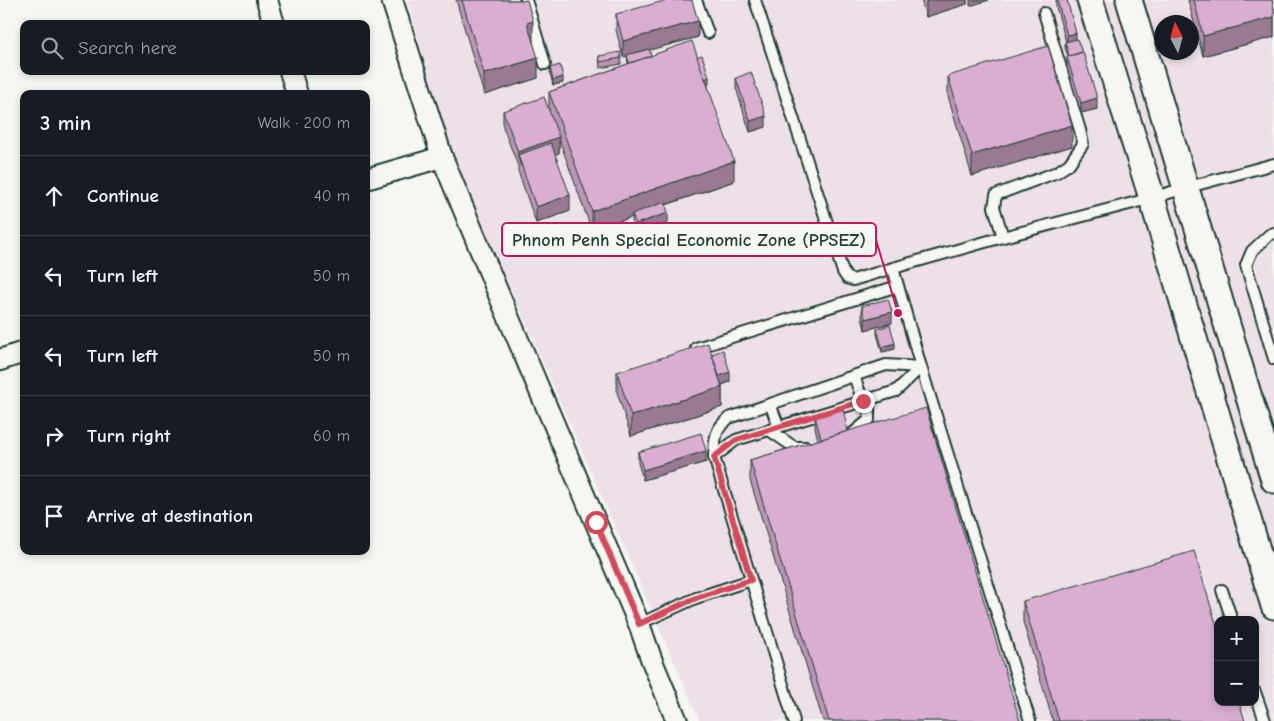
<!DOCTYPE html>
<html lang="en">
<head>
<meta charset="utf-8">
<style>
  body { margin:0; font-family:"Comic Neue",sans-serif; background:#242831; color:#f1f3f6 }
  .controls { position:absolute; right:15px; bottom:15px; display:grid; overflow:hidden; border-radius:10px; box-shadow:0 2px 8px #0003 }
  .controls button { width:45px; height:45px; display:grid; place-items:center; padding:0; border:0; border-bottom:1px solid #363941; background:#171b24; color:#f1f3f6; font:25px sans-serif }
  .compass { position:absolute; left:1154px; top:15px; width:45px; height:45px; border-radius:50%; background:#171b24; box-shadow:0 2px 8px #0003; rotate:354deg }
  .stop { position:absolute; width:15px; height:15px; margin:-11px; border:4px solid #d1495b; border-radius:50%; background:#fff }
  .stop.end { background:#d1495b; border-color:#fff; box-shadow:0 1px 5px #0008 }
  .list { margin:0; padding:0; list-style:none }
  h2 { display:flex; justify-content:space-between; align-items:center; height:65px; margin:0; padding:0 20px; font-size:21px }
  h2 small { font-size:16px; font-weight:400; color:#9ea1a6 }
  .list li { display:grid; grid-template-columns:32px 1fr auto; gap:15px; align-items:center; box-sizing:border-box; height:80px; padding:0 20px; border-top:1px solid #363941 }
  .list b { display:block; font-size:19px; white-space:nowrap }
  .list em { font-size:16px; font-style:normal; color:#9ea1a6 }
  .icon { flex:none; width:28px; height:28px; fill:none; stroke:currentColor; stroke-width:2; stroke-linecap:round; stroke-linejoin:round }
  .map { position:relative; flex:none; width:1274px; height:721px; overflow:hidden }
  .search { position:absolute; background:#171b24; box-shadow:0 2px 8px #0003; left:20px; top:20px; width:350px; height:55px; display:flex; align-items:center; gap:12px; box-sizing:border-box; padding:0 18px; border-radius:10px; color:#9ea1a6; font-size:19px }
  .panel { position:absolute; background:#171b24; box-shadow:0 2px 8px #0003; left:20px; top:90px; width:350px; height:465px; border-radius:10px }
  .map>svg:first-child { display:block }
  .built { fill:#eee0e8; fill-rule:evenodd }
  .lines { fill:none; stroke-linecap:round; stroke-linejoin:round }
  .service-casing { stroke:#1f3d34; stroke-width:14 }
  .minor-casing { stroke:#1f3d34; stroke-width:24 }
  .tertiary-casing { stroke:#1f3d34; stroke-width:29 }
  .service { stroke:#f6f6f2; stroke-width:10 }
  .minor { stroke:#f6f6f2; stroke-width:20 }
  .tertiary { stroke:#f6f6f2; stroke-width:25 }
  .wall { fill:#bb96b4; stroke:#1f3d34 }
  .shaded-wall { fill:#997a92; stroke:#1f3d34 }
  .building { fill:#daaed1; stroke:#1f3d34 }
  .route { stroke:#d1495b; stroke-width:6 }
  .leader { fill:none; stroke:#c2185b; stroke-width:2 }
  .callout-dot { fill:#c2185b; stroke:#f6f6f2; stroke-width:2 }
  .callout { fill:#f6f6f2; stroke:#c2185b; stroke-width:2 }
  .callout-label { font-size:18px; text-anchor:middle; font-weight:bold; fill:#1f3d34 }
</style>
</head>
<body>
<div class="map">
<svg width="1274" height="721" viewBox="0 0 1274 721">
  <rect width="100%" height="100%" fill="#f6f6f2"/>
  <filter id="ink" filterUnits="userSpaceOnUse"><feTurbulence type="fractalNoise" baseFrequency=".02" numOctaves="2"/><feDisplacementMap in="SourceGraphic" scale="10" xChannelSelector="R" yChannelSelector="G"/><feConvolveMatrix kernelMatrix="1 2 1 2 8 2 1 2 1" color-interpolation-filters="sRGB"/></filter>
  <g filter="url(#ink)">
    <path class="built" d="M407,0H1274V721H700L453,157ZM1162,22H1192V52H1162ZM1218,620H1255V702H1218Z"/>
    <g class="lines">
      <g class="service-casing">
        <g id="service">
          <polyline points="526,0 545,64"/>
          <polyline points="696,0 708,33"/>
          <polyline points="755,0 843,272 847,278 853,280 893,268 1003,237 1152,198 1185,188 1274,164"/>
          <polyline points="1274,233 1269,235 1252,251 1246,265 1274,359"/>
          <polyline points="1003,237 994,207 996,195 1057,172 1069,164 1083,144 1080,130 1044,13"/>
          <polyline points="893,268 921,367 1030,721"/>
          <polyline points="696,348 898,286"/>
          <polyline points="854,376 863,401"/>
          <polyline points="770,404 779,427"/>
          <polyline points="769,430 794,447 806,447"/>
          <polyline points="851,435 869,420 869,399"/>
          <polyline points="714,457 736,440 896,391 921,367"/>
          <polyline points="1222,590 1232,620"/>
          <polyline points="639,624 696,598 751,580"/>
          <polyline points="1255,692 1265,721"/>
          <path d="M794,721L714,457C715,438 714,430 729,418L886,365L921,367"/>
        </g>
      </g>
      <g class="minor-casing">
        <g id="minor">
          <polyline points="267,0 274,24"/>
          <polyline points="392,0 442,157 499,295 639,624 652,661 677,721"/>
          <polyline points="290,71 297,94"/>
          <polyline points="366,179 442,157"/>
          <polyline points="0,360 24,352"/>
        </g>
      </g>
      <g class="tertiary-casing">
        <g id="tertiary">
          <polyline points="1090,0 1152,198 1274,606"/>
          <polyline points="1129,0 1274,480"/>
        </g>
      </g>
      <use href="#service" class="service"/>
      <use href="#minor" class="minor"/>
      <use href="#tertiary" class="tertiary"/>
    </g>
    <g class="wall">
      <polygon points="456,0 520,0 533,41 538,78 484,95"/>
      <polygon points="921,0 967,0 967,4 926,17"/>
      <polygon points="1056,0 1067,0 1076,39 1097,109 1081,113 1067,67 1067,57 1068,56 1065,48 1065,42 1066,42 1056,7"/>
      <polygon points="1188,0 1272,0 1274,9 1274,37 1203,56"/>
      <polygon points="616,14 698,37 649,50 651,56 697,57 709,83 707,83 734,181 666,205 668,223 636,235 632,224 632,217 592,231 559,139 559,153 555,154 570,211 536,223 518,171 518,166 503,127 503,111 549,110 549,92 628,64 627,56 623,57 616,30"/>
      <polygon points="599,56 621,58 621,64 600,68"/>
      <polygon points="550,68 563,83 553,85 550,73"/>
      <polygon points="948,76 1072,146 972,176 948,96"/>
      <polygon points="736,78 766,127 750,132 736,88"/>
      <polygon points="862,306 892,323 865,330 862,317"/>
      <polygon points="877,329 895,349 882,352 877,334"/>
      <polygon points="712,354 730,382 722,385 722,407 631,436 617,392 617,372"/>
      <polygon points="815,416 848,431 1020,721 823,721 750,480 750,460 818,440 815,427"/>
      <polygon points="638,452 706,462 643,480 638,463"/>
      <polygon points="1023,601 1245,721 1053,721 1023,622"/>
    </g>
    <g class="shaded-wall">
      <polygon points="931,0 967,0 967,4 926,17 926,2"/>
      <polygon points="970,0 989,0 970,6"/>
      <polygon points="1274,17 1274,37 1203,56 1203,36"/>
      <polygon points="533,21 533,41 527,43 527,23"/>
      <polygon points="698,21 698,37 623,57 623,41"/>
      <polygon points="1076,33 1076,43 1067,46 1067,35"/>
      <polygon points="538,58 538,78 484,95 484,74"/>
      <polygon points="563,77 563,83 553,85 553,80"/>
      <polygon points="709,77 709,83 701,85 701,80"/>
      <polygon points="1097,98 1097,109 1081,113 1081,103"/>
      <polygon points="766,116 766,127 750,132 750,121"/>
      <polygon points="1072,125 1072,146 972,176 972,155"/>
      <polygon points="559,137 559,153 521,166 518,157 518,152"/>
      <polygon points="734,161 734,181 633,216 632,214 632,217 592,231 592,211"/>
      <polygon points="570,195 570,211 536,223 536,207"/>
      <polygon points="668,213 668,223 636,235 636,224"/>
      <polygon points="892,312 892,323 865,330 865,319"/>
      <polygon points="895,343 895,349 882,352 882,347"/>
      <polygon points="730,372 730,382 716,387 716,376"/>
      <polygon points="722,387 722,407 631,436 631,416"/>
      <polygon points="706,451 706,462 643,480 643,470"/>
    </g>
    <g class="building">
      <polygon points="462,0 520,0 521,1 527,0 533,21 527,23 538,58 484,74"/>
      <polygon points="668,0 692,0 698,21 623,41 616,14"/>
      <polygon points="1057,0 1067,0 1076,33 1067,35"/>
      <polygon points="1194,0 1272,0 1274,9 1274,17 1203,36"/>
      <polygon points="1077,39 1082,52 1069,56 1065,42"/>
      <polygon points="692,41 734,161 592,211 549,92"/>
      <polygon points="1048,46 1072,125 972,155 948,76"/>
      <polygon points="649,49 651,56 629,63 627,55"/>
      <polygon points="620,52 621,58 600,62 599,56"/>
      <polygon points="1083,52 1097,98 1081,103 1067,57"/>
      <polygon points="702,55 709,77 705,79 697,57"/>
      <polygon points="560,65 563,77 553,80 550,68"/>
      <polygon points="751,72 766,116 750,121 736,78"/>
      <polygon points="544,97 559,137 518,152 503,111"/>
      <polygon points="551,143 570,195 536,207 518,155"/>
      <polygon points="665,202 668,213 636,224 632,214"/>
      <polygon points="888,299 892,312 865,319 862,306"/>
      <polygon points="890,325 895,343 882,347 877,329"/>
      <polygon points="708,343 722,387 631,416 617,372"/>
      <polygon points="723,350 730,372 719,376 712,354"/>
      <polygon points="926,408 1020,721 829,721 750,460"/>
      <polygon points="843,409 848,431 821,439 815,416"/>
      <polygon points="701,433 706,451 643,470 638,452"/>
      <polygon points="1194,551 1218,630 1218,702 1239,702 1245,721 1059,721 1023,601"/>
    </g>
  </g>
  <g class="lines" filter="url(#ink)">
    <polyline class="route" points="596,522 639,624 696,598 751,580 714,457 736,440 863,401"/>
  </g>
  <path class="leader" d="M898 313L876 240"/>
  <circle class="callout-dot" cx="898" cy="313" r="5"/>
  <rect class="callout" x="502" y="223" width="374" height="33" rx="5"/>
  <g class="callout-label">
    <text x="689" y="246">Phnom Penh Special Economic Zone (PPSEZ)</text>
  </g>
</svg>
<div class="controls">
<button>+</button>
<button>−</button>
</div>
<svg class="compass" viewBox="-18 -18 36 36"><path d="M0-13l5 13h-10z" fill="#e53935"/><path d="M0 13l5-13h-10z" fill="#9ea1a6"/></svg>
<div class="stop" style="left:596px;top:522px"></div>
<div class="stop end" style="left:863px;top:401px"></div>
<div class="search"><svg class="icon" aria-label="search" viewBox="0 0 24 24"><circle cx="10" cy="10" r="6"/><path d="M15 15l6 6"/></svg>Search here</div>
<section class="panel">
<h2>3 min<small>Walk · 200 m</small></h2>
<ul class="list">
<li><svg class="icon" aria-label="ahead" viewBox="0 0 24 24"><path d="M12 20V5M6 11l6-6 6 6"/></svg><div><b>Continue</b></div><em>40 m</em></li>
<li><svg class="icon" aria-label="left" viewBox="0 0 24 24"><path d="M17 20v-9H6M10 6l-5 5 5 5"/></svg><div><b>Turn left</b></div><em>50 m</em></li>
<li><svg class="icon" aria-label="left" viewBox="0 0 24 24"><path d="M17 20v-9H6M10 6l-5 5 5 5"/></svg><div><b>Turn left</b></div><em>50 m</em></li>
<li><svg class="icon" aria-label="right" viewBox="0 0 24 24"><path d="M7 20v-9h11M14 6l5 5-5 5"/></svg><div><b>Turn right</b></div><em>60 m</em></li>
<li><svg class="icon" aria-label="arrive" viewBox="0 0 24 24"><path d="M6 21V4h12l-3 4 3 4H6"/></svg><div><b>Arrive at destination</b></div></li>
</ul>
</section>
</div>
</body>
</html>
